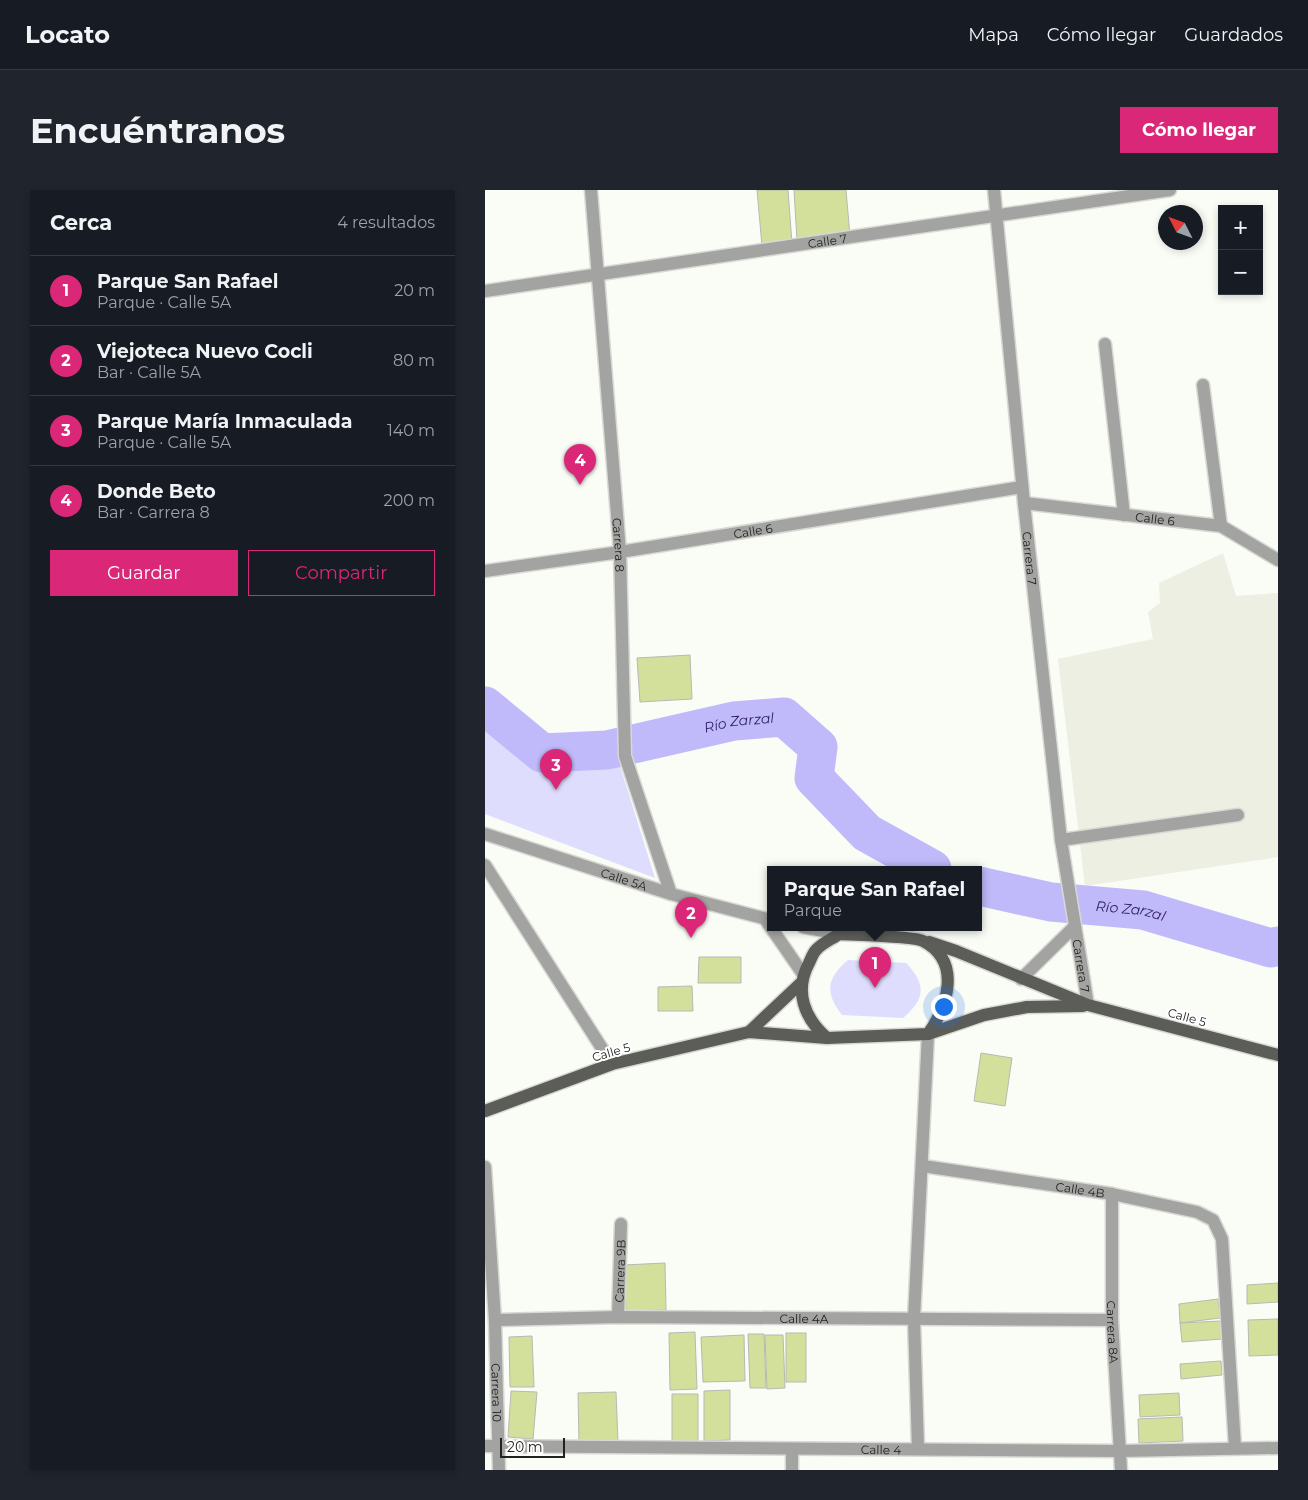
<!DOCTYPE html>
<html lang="es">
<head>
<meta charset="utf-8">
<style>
  body { margin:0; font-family:Montserrat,sans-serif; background:#20242c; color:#f1f3f6 }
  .controls { position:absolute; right:15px; top:15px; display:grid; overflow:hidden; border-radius:0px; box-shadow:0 2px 8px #0003 }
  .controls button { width:45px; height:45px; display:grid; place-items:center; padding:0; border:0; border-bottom:1px solid #363941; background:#171b24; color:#f1f3f6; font:25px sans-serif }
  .compass { position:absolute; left:673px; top:15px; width:45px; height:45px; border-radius:50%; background:#171b24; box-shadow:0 2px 8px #0003; rotate:312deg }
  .scale { position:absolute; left:15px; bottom:12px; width:65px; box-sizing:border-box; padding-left:5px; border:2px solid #222220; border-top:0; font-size:14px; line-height:18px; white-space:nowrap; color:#222220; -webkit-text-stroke:4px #fff; paint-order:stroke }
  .you { position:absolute; left:458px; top:816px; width:18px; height:18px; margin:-12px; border:4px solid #fff; border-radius:50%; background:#1a73e8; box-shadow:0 0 0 8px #1a73e833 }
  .badge { display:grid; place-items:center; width:32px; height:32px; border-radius:50%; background:#db2777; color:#fff; font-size:16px; font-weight:700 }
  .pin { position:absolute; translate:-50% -41px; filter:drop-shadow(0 1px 2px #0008) }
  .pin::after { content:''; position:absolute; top:26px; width:18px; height:15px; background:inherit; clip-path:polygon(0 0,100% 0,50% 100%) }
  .popup { position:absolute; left:282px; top:676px; width:215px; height:65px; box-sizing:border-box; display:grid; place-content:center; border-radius:0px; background:#171b24; filter:drop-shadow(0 1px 4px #0005); font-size:16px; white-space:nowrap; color:#9ea1a6 }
  .popup b { font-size:19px; color:#f1f3f6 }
  .popup::after { content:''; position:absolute; left:50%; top:100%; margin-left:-10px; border:10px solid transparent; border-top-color:#171b24 }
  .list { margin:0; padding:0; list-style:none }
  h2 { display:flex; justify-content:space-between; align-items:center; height:65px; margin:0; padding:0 20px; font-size:21px }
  h2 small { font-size:16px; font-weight:400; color:#9ea1a6 }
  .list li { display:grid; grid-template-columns:32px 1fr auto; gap:15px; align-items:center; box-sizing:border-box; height:70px; padding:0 20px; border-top:1px solid #363941 }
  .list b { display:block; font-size:19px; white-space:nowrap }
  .list p { margin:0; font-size:16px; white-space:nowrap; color:#9ea1a6 }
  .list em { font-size:16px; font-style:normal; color:#9ea1a6 }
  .actions { display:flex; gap:10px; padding:15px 20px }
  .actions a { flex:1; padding:11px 0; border:1px solid #db2777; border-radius:0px; text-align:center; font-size:18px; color:#db2777 }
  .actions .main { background:#db2777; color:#fff }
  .map { position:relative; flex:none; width:793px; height:1280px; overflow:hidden; border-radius:0px }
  header { display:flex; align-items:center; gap:30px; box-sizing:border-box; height:70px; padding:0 25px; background:#171b24; border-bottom:1px solid #363941 }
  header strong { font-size:24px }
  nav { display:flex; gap:28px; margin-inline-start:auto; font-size:18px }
  .intro { display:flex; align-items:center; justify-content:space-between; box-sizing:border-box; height:120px; padding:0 30px }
  h1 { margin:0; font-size:35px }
  .button { padding:12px 22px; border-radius:0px; background:#db2777; color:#fff; font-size:18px; font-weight:700 }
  main { display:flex; gap:30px; padding:0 30px }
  aside { flex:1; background:#171b24; border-radius:0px; box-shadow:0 2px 8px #0003 }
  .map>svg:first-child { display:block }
  .built { fill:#ecefe2 }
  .park { fill:#dfddfd }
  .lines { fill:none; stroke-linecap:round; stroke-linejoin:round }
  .river { stroke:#c0b9fa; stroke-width:39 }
  .building { fill:#d2e09b; stroke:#b8b9b4 }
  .minor-casing { stroke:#d7d9d4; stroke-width:15 }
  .major-casing { stroke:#d7d9d4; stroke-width:15 }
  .minor { stroke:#a3a3a1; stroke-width:12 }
  .major { stroke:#5c5c59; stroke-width:12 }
  .labels { text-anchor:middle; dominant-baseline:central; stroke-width:4; stroke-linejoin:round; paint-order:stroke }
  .street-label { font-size:12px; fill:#222220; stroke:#fff }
  .water-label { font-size:14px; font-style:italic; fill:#2f1d66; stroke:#fff }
</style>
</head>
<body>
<header>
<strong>Locato</strong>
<nav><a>Mapa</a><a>Cómo llegar</a><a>Guardados</a></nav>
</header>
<div class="intro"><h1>Encuéntranos</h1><a class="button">Cómo llegar</a></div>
<main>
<aside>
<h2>Cerca<small>4 resultados</small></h2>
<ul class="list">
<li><span class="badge">1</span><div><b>Parque San Rafael</b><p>Parque · Calle 5A</p></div><em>20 m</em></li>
<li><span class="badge">2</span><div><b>Viejoteca Nuevo Cocli</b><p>Bar · Calle 5A</p></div><em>80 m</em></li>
<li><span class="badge">3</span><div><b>Parque María Inmaculada</b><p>Parque · Calle 5A</p></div><em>140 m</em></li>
<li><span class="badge">4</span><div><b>Donde Beto</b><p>Bar · Carrera 8</p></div><em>200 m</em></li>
</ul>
<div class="actions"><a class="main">Guardar</a><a>Compartir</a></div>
</aside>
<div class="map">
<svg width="793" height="1280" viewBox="0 0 793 1280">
  <rect width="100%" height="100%" fill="#fafcf6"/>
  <polygon class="built" points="738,363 751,406 793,403 793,667 600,696 573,469 668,449 663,422 675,413 674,393"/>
  <g class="park">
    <polygon points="0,537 33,565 135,576 170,688 0,624"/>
    <path d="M363,770L421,773C442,795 440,809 418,828L357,825C339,802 342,788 363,770Z"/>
  </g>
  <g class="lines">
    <g class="river">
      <path id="s1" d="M0,516L57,563L122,560L249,531L299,527L333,557L329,588L382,643L447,679"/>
      <path id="s2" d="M494,696L566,712L658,720L786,758L793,756"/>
    </g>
  </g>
  <g class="building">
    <polygon points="272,0 303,0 307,53 277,56"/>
    <polygon points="309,0 361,0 365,46 312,50"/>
    <polygon points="205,465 207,509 155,512 152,468"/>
    <polygon points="214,767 256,767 256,793 213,793"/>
    <polygon points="207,796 208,821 173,821 173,797"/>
    <polygon points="496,863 527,868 520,916 489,911"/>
    <polygon points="180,1073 181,1120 141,1121 139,1075"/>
    <polygon points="793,1093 793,1112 762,1114 762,1095"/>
    <polygon points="733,1109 735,1128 695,1133 694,1114"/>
    <polygon points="793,1129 793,1165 764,1166 763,1130"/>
    <polygon points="736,1131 737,1149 697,1152 695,1133"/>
    <polygon points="210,1142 212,1199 185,1200 184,1143"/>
    <rect x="301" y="1143" width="20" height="49"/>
    <polygon points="263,1144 279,1144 281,1198 265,1198"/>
    <polygon points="259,1145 260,1191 218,1192 216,1147"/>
    <polygon points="280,1145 298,1145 300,1198 282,1199"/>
    <polygon points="47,1146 49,1197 25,1197 24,1147"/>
    <polygon points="736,1171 737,1185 696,1189 695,1174"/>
    <polygon points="245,1200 245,1250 219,1251 219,1201"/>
    <polygon points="26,1201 52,1202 48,1249 23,1247"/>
    <polygon points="131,1202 133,1253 94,1254 93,1203"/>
    <polygon points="694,1203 695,1225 655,1227 654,1205"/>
    <polygon points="187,1204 213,1204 213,1252 187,1253"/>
    <polygon points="697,1227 698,1251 654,1253 653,1229"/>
  </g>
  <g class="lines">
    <g class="minor-casing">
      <g id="minor">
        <path id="s3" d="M106,0L135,362L140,566L186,704"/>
        <path id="s4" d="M509,0L539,313L576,650L603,815"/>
        <path id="s5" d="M0,101L685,0"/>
        <polyline points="620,154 639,325"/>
        <polyline points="718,195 736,336"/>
        <path id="s6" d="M539,313L736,336L793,370"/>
        <path id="s7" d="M0,381L135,362L537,297"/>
        <path id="s8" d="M0,644L186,704L286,730"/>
        <polyline points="576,650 753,625"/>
        <polyline points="0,675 127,874"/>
        <polyline points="280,729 318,784"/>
        <polyline points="318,737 354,744"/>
        <polyline points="536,789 590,736"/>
        <path id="s9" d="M438,976L627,1004L712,1022L728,1030L737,1049L750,1257"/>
        <path id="s10" d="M0,977L10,1130L14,1280"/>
        <path id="s11" d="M627,1004V1130L636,1280"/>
        <path id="s12" d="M133,1127L136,1034"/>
        <path id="s13" d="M10,1130L133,1127L627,1130"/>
        <path id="s14" d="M0,1256L635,1261L793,1258"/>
        <polyline points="433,1258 429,1129 443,844"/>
        <polyline points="307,1280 307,1259"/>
      </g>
    </g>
    <g class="major-casing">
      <g id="major">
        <path d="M354,744C368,745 429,746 438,751C477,771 463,816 443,844L342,848C319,828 309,801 324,773C326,769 328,763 331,760C337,753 347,749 354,744Z"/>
        <polyline points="444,752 471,761 603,815 793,865"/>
        <polyline points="264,842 317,792"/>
        <polyline points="443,844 499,825 542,817 598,816"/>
        <polyline points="0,921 127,874 264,842 342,848"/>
      </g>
    </g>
    <use href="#minor" class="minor"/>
    <use href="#major" class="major"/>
  </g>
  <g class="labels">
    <g class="street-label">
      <text stroke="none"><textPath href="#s5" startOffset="346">Calle 7</textPath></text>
      <text stroke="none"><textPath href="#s6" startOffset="132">Calle 6</textPath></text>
      <text stroke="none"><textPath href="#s7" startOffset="271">Calle 6</textPath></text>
      <text stroke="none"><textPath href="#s3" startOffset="356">Carrera 8</textPath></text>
      <text stroke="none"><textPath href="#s4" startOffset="370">Carrera 7</textPath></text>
      <text stroke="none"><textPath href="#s8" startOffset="146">Calle 5A</textPath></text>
      <text stroke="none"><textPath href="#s4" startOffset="781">Carrera 7</textPath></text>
      <text transform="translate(702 827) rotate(15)">Calle 5</text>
      <text transform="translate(126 862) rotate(-16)">Calle 5</text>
      <text stroke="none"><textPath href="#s9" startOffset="159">Calle 4B</textPath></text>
      <text stroke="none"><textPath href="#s12" startOffset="46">Carrera 9B</textPath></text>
      <text stroke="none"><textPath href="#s13" startOffset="309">Calle 4A</textPath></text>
      <text stroke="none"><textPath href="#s11" startOffset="138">Carrera 8A</textPath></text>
      <text stroke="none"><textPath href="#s10" startOffset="226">Carrera 10</textPath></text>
      <text stroke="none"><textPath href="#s14" startOffset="396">Calle 4</textPath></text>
    </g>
    <g class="water-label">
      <text stroke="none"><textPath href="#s1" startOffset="274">Río Zarzal</textPath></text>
      <text stroke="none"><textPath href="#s2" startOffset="154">Río Zarzal</textPath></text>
    </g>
  </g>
</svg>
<div class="controls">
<button>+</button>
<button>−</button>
</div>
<svg class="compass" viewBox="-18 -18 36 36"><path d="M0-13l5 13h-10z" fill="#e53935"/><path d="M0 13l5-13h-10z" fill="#9ea1a6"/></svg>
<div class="scale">20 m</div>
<div class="you"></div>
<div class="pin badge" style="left:390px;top:798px">1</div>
<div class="popup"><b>Parque San Rafael</b>Parque</div>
<div class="pin badge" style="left:206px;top:748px">2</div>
<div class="pin badge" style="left:71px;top:600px">3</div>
<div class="pin badge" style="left:95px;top:295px">4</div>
</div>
</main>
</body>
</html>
